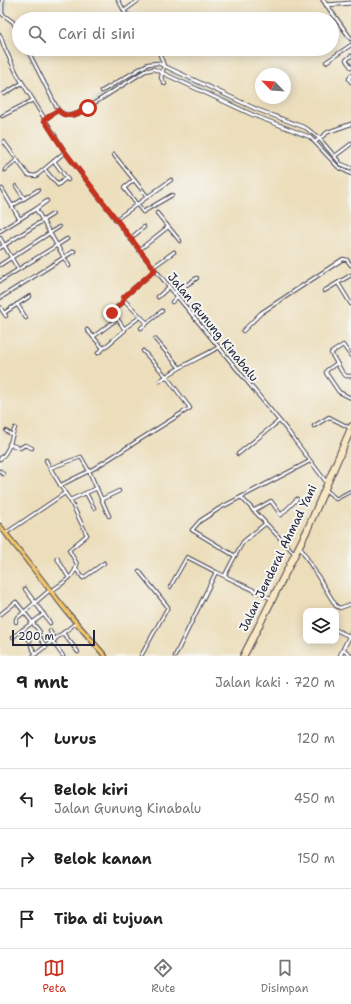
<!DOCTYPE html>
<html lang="id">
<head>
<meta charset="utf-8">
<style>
  body { margin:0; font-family:"Shantell Sans",sans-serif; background:#f6f6f6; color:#222 }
  .controls { position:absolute; right:12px; bottom:12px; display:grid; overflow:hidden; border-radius:8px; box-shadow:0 2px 10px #0003 }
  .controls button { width:36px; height:36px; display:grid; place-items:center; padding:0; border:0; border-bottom:1px solid #e0e0e0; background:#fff; color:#222; font:20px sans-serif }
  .compass { position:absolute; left:255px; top:68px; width:36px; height:36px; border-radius:50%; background:#fff; box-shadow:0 2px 10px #0003; rotate:295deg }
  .scale { position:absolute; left:12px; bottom:10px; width:83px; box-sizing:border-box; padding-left:4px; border:2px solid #22223b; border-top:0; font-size:11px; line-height:14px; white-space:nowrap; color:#22223b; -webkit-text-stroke:3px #f6f6f2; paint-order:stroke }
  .stop { position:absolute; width:12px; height:12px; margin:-9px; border:3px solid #c8321e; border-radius:50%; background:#fff }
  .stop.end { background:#c8321e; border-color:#fff; box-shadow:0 1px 4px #0008 }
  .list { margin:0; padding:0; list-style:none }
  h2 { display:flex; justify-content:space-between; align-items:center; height:52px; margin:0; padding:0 16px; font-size:17px }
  h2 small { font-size:13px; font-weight:400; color:#767676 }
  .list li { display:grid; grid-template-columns:26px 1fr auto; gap:12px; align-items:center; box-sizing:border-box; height:60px; padding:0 16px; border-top:1px solid #e0e0e0 }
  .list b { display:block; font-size:15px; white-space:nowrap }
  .list p { margin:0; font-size:13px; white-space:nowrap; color:#767676 }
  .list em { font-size:13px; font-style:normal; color:#767676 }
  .icon { flex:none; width:22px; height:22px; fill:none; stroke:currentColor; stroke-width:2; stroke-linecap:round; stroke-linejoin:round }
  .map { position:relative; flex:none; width:351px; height:656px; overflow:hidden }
  .search { position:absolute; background:#fff; box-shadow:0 2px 10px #0003; left:12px; right:12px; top:12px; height:44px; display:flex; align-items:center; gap:10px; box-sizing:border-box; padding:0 14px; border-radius:22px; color:#767676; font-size:15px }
  .sheet { height:292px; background:#fff }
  nav { display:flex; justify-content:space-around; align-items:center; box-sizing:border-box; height:56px; border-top:1px solid #e0e0e0; background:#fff; font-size:11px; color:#767676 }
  nav a { display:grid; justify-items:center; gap:2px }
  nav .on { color:#c8321e }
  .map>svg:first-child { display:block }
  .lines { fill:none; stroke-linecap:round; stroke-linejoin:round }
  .stream { stroke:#42afc0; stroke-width:1 }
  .minor-casing { stroke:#403e4e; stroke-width:4.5 }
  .tertiary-casing { stroke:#403e4e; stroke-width:5 }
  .secondary-casing { stroke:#403e4e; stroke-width:5.5 }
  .trunk-casing { stroke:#403e4e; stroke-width:6 }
  .minor { stroke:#fff; stroke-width:2.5 }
  .tertiary { stroke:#fff; stroke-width:3 }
  .secondary { stroke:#f9e7c3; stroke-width:3.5 }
  .trunk { stroke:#f0c469; stroke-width:4 }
  .route { stroke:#c8321e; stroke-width:5 }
  .labels { text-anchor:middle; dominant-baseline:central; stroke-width:4; stroke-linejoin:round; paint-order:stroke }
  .street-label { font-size:12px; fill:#22223b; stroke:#f6f6f2 }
</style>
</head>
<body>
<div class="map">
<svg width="351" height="656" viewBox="0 0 351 656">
  <rect width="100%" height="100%" fill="#f6f6f2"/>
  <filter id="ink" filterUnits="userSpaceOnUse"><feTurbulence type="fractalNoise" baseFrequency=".025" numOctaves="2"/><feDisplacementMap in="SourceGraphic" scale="8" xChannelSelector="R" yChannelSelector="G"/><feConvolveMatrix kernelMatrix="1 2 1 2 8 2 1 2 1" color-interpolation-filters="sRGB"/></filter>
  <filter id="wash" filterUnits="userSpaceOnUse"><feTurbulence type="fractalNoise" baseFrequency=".012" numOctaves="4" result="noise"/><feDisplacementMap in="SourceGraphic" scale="16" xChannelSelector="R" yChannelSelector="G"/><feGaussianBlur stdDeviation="0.9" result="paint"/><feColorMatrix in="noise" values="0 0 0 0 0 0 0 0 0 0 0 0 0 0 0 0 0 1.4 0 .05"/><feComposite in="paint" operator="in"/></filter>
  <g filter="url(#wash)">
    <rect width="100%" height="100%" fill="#ecdebb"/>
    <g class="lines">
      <g class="stream">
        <polyline points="5,0 5,15"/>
        <polyline points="14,22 19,29"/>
        <polyline points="29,49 32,56"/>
        <polyline points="165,69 254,112 309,133 339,165 351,172"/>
        <path d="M43,78C51,92 56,112 74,113L147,67L156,65L161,67"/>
      </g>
    </g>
  </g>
  <g filter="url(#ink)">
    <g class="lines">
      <g class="minor-casing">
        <g id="minor">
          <polyline points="2,0 2,14 13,22 19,33"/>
          <polyline points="118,0 126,14 136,19"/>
          <polyline points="124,11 139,0"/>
          <polyline points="0,35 5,49 17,74 65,152 139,250 287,430 327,483"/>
          <path d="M27,49L58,110C63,116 70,116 77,114L145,71L154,69L253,115L310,137L338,167L351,174"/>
          <polyline points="158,49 164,66 161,78 165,84"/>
          <polyline points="351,56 346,60 351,67"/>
          <polyline points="326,62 351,45"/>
          <polyline points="351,75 349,79 351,82"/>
          <polyline points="102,91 148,64 158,63 256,109 306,128 319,138 341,164 351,168"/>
          <polyline points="4,94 22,83"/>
          <polyline points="2,116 33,100"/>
          <polyline points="44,120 58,110"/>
          <polyline points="4,142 28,175 36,176 65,152"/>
          <polyline points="315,142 328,132 351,124"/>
          <polyline points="114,155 147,196"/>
          <polyline points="335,156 351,144"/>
          <polyline points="54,161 68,180"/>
          <polyline points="5,170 17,160"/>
          <polyline points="45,170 58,185 66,178"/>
          <polyline points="134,180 124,188 143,212 172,195"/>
          <polyline points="16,186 24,198"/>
          <polyline points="2,189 19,218"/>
          <polyline points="12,206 38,190"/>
          <polyline points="36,209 47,201"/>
          <polyline points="157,213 180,241"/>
          <polyline points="115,220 171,180"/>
          <polyline points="0,231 36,209 69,266"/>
          <polyline points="0,238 18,269"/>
          <polyline points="130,239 144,227"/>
          <polyline points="0,248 53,214"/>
          <polyline points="139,250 168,227"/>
          <polyline points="0,265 59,227"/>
          <polyline points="153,267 174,252"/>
          <polyline points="0,281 67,239"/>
          <polyline points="338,283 351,304"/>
          <polyline points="324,291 351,275"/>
          <polyline points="174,293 197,278"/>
          <polyline points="158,297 169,287"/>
          <polyline points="0,298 74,251"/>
          <polyline points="123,299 147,323 141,328"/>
          <polyline points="172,302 177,297"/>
          <polyline points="17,304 26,318"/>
          <polyline points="0,307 6,316"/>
          <polyline points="4,313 30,296"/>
          <polyline points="147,323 162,311"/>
          <polyline points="125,328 140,317"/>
          <polyline points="87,330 103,348"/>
          <polyline points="243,331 261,313 343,259 347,260 351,265"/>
          <polyline points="93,337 117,319"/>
          <polyline points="155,339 179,367"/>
          <polyline points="98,353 125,330 112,311 122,303 124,297 155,270"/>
          <polyline points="351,356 343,345 331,353 342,372 346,376 351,376"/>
          <polyline points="336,364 327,370 326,373 339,392 351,398"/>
          <path d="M160,381C178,366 199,359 219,347"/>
          <polyline points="314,426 329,417 350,428"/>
          <polyline points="6,431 12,435"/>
          <polyline points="9,444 20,448 25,445 32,448"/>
          <polyline points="238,454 279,421"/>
          <path d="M0,459C10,451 10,440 15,428"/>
          <polyline points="46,460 50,468"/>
          <polyline points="0,471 3,474"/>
          <polyline points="61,485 93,469 190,408 166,376 143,351"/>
          <polyline points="326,490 336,499 351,491"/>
          <polyline points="65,493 50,468 81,457 89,471 109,516"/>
          <polyline points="86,493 94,508"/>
          <polyline points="241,497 294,553"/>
          <polyline points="102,499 119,491"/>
          <polyline points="253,511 271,501 281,515 297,499"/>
          <polyline points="6,533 65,493 70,500 97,488"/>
          <polyline points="300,547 336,606 340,608 351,604"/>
          <polyline points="235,556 243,542 265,524"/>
          <polyline points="57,558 69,578"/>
          <polyline points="76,569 83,578 104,563"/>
          <polyline points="139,571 168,607 141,656"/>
          <polyline points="225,575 235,556 192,530 200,521 220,508 310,461"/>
          <polyline points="170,587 187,557 216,572"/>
          <polyline points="25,589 50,623"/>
          <path d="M51,591C61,584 75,577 77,564L69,550L87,535L70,500"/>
          <polyline points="1,614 16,602 40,632"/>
          <polyline points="16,622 16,619 50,590"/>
          <polyline points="22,630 30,641"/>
          <polyline points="336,630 349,636"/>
          <polyline points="50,631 55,640"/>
          <polyline points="63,633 78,652"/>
          <polyline points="13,637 44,614"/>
          <polyline points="40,638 46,647"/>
          <polyline points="53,642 63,656"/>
          <polyline points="31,646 36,654"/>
          <polyline points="343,649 351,655"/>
          <polyline points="33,656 76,623"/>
          <polyline points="175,656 216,572 270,598"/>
        </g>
      </g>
      <g class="tertiary-casing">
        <g id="tertiary">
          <polyline points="323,0 351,39"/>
          <polyline points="326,5 351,3"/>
          <polyline points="340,656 351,633"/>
        </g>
      </g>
      <g class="secondary-casing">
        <g id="secondary">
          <polyline points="242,656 306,530 351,425"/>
          <polyline points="245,656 308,531 351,432"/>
        </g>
      </g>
      <g class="trunk-casing">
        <polyline id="trunk" points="0,526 68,613 105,656"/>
      </g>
      <use href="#minor" class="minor"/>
      <use href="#tertiary" class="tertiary"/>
      <use href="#secondary" class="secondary"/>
      <use href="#trunk" class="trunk"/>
    </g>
  </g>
  <g class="lines" filter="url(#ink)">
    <path class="route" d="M88,108C78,114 67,120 58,110L44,120L65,152L155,270L124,297L122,303L112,313"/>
  </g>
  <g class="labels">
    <g class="street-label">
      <text transform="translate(213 327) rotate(51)">Jalan Gunung Kinabalu</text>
      <text transform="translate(278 558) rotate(-64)">Jalan Jenderal Ahmad Yani</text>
    </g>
  </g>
</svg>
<div class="controls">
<button><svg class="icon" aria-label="layers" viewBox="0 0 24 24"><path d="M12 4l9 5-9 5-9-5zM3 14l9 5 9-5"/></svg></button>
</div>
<svg class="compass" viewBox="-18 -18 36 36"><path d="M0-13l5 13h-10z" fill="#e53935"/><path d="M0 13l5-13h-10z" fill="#767676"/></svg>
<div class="scale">200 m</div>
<div class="stop" style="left:88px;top:108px"></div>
<div class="stop end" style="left:112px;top:313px"></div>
<div class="search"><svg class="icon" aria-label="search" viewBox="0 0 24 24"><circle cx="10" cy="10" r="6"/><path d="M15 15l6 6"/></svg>Cari di sini</div>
</div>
<section class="sheet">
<h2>9 mnt<small>Jalan kaki · 720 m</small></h2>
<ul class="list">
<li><svg class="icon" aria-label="ahead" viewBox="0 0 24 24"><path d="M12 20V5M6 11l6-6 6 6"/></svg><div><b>Lurus</b></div><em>120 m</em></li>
<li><svg class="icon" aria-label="left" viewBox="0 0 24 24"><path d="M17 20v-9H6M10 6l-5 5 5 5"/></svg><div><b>Belok kiri</b><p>Jalan Gunung Kinabalu</p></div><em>450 m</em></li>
<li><svg class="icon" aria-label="right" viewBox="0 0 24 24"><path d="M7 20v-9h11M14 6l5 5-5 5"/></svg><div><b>Belok kanan</b></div><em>150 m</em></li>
<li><svg class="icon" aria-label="arrive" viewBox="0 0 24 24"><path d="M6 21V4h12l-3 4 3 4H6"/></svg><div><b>Tiba di tujuan</b></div></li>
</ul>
</section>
<nav>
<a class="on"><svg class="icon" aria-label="map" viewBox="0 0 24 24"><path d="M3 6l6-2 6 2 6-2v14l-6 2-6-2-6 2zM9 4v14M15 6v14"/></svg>Peta</a>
<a><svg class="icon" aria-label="directions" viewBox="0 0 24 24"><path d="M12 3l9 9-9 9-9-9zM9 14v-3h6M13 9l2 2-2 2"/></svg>Rute</a>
<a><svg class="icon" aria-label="saved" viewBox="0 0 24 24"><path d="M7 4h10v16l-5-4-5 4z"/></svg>Disimpan</a>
</nav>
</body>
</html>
